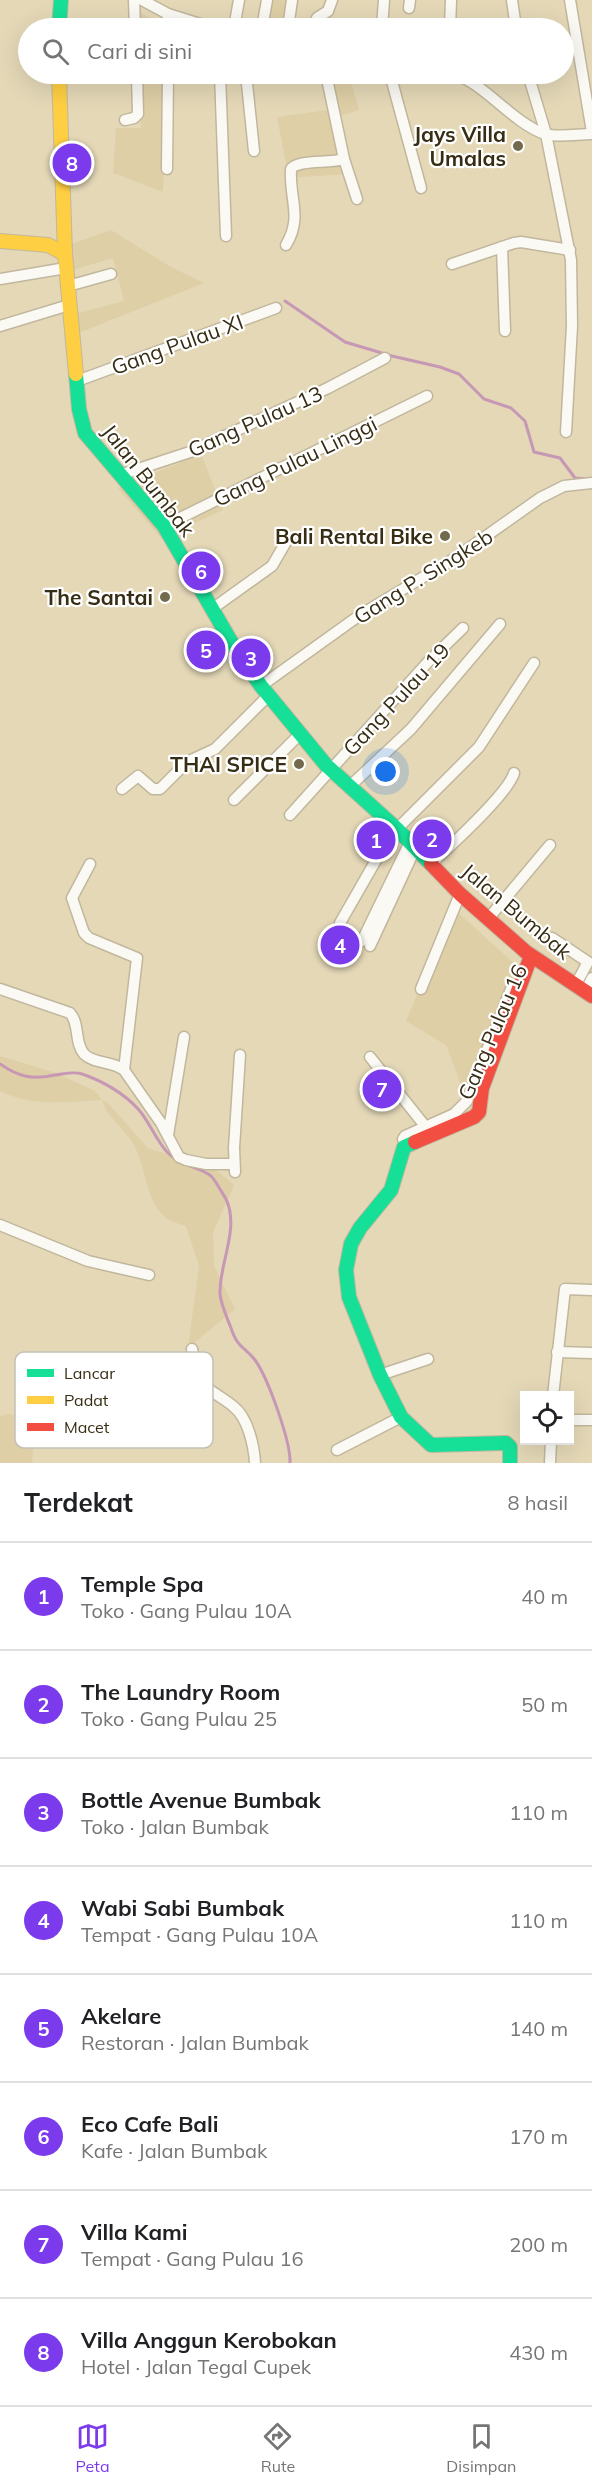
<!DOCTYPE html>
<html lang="id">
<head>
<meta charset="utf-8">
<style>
  body { margin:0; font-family:Mulish,sans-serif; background:#f2f2f2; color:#202124 }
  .controls { position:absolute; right:18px; bottom:18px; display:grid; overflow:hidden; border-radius:0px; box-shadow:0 6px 24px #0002 }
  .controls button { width:54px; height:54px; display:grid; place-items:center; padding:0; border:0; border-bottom:2px solid #e0e0e0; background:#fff; color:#202124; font:30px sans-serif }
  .you { position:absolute; left:386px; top:772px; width:21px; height:21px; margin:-15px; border:4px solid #fff; border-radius:50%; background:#1a73e8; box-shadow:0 0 0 9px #1a73e833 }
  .badge { display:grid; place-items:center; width:39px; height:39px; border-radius:50%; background:#7c3aed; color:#fff; font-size:20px; font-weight:700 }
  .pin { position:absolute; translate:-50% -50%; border:3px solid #fff; box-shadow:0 2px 6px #0006 }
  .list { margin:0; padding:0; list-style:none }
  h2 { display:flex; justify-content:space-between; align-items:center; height:78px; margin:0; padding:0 24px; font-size:26px }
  h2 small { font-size:20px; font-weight:400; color:#757577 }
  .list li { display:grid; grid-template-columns:39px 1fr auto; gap:18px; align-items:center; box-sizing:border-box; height:108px; padding:0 24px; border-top:2px solid #e0e0e0 }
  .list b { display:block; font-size:22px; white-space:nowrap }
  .list p { margin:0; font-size:20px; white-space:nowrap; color:#757577 }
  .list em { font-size:20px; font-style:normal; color:#757577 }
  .icon { flex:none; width:33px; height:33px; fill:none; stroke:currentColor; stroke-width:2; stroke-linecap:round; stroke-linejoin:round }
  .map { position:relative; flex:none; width:592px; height:1463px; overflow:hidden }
  .search { position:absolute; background:#fff; box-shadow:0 6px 24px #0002; left:18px; right:18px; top:18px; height:66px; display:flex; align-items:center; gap:15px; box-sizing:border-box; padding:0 21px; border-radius:33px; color:#757577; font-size:22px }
  .sheet { height:942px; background:#fff }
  nav { display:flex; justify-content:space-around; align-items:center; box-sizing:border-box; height:84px; border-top:2px solid #e0e0e0; background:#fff; font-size:16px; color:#757577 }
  nav a { display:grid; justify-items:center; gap:3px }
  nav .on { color:#7c3aed }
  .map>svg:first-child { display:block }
  .green { fill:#decfa6 }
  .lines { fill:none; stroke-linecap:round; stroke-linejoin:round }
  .stream { stroke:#c798b5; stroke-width:3 }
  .street-casing { stroke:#c1b79d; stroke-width:13 }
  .fast-casing { stroke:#c1b79d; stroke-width:16 }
  .slow-casing { stroke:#c1b79d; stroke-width:16 }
  .jam-casing { stroke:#c1b79d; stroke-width:16 }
  .street { stroke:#fbf9f4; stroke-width:10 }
  .fast { stroke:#16e098; stroke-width:14 }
  .slow { stroke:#ffcf43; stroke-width:14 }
  .jam { stroke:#f24e42; stroke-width:14 }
  .poi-dot { fill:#73694d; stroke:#fff; stroke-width:2 }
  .labels { text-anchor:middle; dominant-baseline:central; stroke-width:4.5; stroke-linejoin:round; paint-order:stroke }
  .poi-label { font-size:21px; font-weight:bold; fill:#362d14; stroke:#fff; text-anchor:end }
  .street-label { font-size:21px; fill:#362d14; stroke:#fff }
  .key { fill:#fff; stroke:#c3c0b8; stroke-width:1.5 }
  .key-label { font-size:16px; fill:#362d14 }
</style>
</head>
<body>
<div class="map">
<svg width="592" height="1463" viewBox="0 0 592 1463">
  <rect width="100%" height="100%" fill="#e4d8b7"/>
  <g class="green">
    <polygon points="273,0 295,0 290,28 267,28"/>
    <polygon points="133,9 168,28 135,28"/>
    <polygon points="137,74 167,74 163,192 113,173 116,128 141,128"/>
    <polygon points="318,74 349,74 359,110 331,119 346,174 289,178 277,117 328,110"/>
    <polygon points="111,230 171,267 204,283 71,336 70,315 124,301 113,258 66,272 63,247"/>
    <polygon points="201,454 223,510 162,539 118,488"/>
    <polygon points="453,908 518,967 467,1101 446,1045 406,1021"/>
    <path d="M0,1056L56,1073L95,1091L102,1100L107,1102L148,1148L216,1170L234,1185L213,1232L214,1266L235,1309L188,1348L199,1266L186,1226C179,1224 170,1221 165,1217C146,1200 146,1171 136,1149C129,1132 105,1116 102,1100C67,1102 32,1107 0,1091Z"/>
    <polygon points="7,1414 35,1417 32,1463 0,1463 0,1417"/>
  </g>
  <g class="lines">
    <g class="stream">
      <polyline points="285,301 345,342 392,356 440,367 459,374 484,399 511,408 525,421 534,452 560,458 575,478 586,479"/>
      <path d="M0,1064C19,1077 32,1080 55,1075C64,1074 73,1071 82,1074C103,1081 125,1094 139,1110C150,1123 156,1140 167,1152C181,1167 199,1166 211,1176C216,1181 222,1193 226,1199C240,1229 219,1263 220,1294C221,1304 227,1318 231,1328C238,1349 244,1346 255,1360C268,1378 291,1442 290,1463"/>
    </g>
    <g class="street-casing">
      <g id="street">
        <polyline points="134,0 135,28"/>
        <polyline points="142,0 168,14 213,28"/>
        <polyline points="512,0 516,28"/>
        <polyline points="570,0 592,132"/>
        <polyline points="409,8 410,0"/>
        <polyline points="168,28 168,14"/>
        <polyline points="234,28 239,0"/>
        <polyline points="262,28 267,0"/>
        <polyline points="288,28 292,0"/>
        <polyline points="314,28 317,18 328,11 332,0"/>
        <polyline points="382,28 384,0"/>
        <polyline points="450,28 451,0"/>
        <polyline points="220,74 226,236"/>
        <polyline points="246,74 254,151"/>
        <polyline points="326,74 344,159 357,199"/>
        <polyline points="390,74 421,188"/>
        <path d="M455,74C486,85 513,123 545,134C558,138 578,134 592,134"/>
        <polyline points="528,74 546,134 571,260 572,326 566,432"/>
        <polyline points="125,120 134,118 138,114 137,74"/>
        <polyline points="167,169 168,74"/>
        <path d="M286,245C303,217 289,199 291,169C298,159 329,164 344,159"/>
        <polyline points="502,247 505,331"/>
        <polyline points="452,264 514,243 521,242 570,250"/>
        <polyline points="0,279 66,268"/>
        <polyline points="68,286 111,274"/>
        <polyline points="0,326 69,305"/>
        <polyline points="77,381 276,308"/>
        <polyline points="120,475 190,452 328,388 385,358"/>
        <polyline points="164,526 427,396"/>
        <polyline points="212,609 272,566 286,542"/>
        <polyline points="261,686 360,615 455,558 540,498 564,486 592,483"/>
        <polyline points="349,787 411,729 500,624"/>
        <polyline points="122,789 138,776 153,789 160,789 187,762 215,749 268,696"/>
        <polyline points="234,800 300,734"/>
        <polyline points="290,815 427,663 463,628"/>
        <polyline points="397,829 479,747 534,663"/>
        <polyline points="90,864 72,898 84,933 89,938 137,958 124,1070"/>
        <path d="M431,864C450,846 508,794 514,773"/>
        <polyline points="488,919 550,845"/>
        <polyline points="340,923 395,827"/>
        <polyline points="552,938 588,962 575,986"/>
        <polyline points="362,941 410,842"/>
        <polyline points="370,946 416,847"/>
        <path d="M0,989L70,1013C80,1024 74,1042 84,1054C94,1064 113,1061 124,1070L161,1123L179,1157L186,1160L206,1164H234"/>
        <polyline points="421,989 460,894"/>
        <polyline points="585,992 592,978"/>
        <polyline points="370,1057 425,1126"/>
        <polyline points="168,1135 184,1037"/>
        <polyline points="403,1139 405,1136 454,1114 467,1101 511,989"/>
        <polyline points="235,1172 234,1148 240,1055"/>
        <polyline points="0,1225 88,1261 149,1275"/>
        <path d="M192,1349C194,1358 194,1369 199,1377C206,1391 223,1397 234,1407C248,1418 254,1446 255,1463"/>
        <polyline points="557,1352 592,1353"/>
        <polyline points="380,1375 428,1359"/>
        <polyline points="553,1396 565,1289 592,1290"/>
        <polyline points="570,1420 592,1420"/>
        <polyline points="337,1450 401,1417"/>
        <polyline points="550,1463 551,1440"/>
      </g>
    </g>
    <g class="fast-casing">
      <g id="fast">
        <polyline points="59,28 61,0"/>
        <polyline points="76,374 79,409 85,433 164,526 233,645 261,686 326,765 397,829 431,864"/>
        <polyline points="415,1142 404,1147 391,1190 360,1228 351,1244 346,1270 349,1297 380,1375 401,1417 431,1445 506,1443 510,1447 510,1463"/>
      </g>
    </g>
    <g class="slow-casing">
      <g id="slow">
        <polyline points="59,74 65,254 76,374"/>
        <polyline points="0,241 48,245 65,254"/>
      </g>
    </g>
    <g class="jam-casing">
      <g id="jam">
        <polyline points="431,864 460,894 526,952 592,996"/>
        <polyline points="415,1142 474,1117 479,1112 482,1088 531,956"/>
      </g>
    </g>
    <use href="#street" class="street"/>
    <use href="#fast" class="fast"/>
    <use href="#slow" class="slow"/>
    <use href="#jam" class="jam"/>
  </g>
  <g class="poi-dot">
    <circle cx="518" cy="146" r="6"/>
    <circle cx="445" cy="536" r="6"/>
    <circle cx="165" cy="597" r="6"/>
    <circle cx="299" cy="764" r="6"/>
  </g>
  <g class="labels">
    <g class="poi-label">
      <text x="506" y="134">Jays Villa<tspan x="506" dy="24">Umalas</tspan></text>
      <text x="433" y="536">Bali Rental Bike</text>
      <text x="153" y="597">The Santai</text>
      <text x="287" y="764">THAI SPICE</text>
    </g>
    <g class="street-label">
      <text transform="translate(177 344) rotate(-20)">Gang Pulau XI</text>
      <text transform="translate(255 421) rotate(-24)">Gang Pulau 13</text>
      <text transform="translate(295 461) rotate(-26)">Gang Pulau Linggi</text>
      <text transform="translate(149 480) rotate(52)">Jalan Bumbak</text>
      <text transform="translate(423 576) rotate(-32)">Gang P. Singkeb</text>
      <text transform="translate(396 699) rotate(-47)">Gang Pulau 19</text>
      <text transform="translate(517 911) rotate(40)">Jalan Bumbak</text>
      <text transform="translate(492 1032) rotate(-67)">Gang Pulau 16</text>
    </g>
  </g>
  <rect x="15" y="1352" width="198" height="96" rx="9" class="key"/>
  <rect x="27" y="1369" width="27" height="8" fill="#16e098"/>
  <rect x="27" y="1396" width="27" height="8" fill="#ffcf43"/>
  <rect x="27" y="1423" width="27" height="8" fill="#f24e42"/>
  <g class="key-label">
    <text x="64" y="1379">Lancar</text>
    <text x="64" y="1406">Padat</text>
    <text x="64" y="1433">Macet</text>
  </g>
</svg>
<div class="controls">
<button><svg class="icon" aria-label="locate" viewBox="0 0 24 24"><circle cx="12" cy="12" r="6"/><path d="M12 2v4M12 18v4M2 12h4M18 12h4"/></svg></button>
</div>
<div class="you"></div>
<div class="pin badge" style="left:376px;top:840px">1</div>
<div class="pin badge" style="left:432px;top:839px">2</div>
<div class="pin badge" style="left:251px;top:658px">3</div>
<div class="pin badge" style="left:340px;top:945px">4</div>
<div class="pin badge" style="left:206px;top:650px">5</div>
<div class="pin badge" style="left:201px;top:571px">6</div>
<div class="pin badge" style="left:382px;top:1089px">7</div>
<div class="pin badge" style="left:72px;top:163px">8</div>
<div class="search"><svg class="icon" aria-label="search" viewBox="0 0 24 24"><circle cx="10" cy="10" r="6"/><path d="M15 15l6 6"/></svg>Cari di sini</div>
</div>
<section class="sheet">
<h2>Terdekat<small>8 hasil</small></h2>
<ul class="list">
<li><span class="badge">1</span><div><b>Temple Spa</b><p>Toko · Gang Pulau 10A</p></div><em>40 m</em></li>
<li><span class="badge">2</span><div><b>The Laundry Room</b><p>Toko · Gang Pulau 25</p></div><em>50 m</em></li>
<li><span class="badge">3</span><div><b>Bottle Avenue Bumbak</b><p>Toko · Jalan Bumbak</p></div><em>110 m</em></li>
<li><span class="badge">4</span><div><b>Wabi Sabi Bumbak</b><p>Tempat · Gang Pulau 10A</p></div><em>110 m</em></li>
<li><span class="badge">5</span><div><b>Akelare</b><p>Restoran · Jalan Bumbak</p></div><em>140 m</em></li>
<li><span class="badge">6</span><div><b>Eco Cafe Bali</b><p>Kafe · Jalan Bumbak</p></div><em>170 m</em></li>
<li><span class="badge">7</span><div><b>Villa Kami</b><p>Tempat · Gang Pulau 16</p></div><em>200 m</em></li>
<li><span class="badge">8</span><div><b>Villa Anggun Kerobokan</b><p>Hotel · Jalan Tegal Cupek</p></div><em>430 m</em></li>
</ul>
</section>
<nav>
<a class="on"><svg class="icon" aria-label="map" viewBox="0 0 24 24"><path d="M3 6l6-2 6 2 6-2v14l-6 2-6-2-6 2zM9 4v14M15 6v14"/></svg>Peta</a>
<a><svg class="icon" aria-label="directions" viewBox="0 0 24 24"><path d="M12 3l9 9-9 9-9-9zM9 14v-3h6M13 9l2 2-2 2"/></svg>Rute</a>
<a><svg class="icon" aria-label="saved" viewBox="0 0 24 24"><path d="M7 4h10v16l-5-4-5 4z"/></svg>Disimpan</a>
</nav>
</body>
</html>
